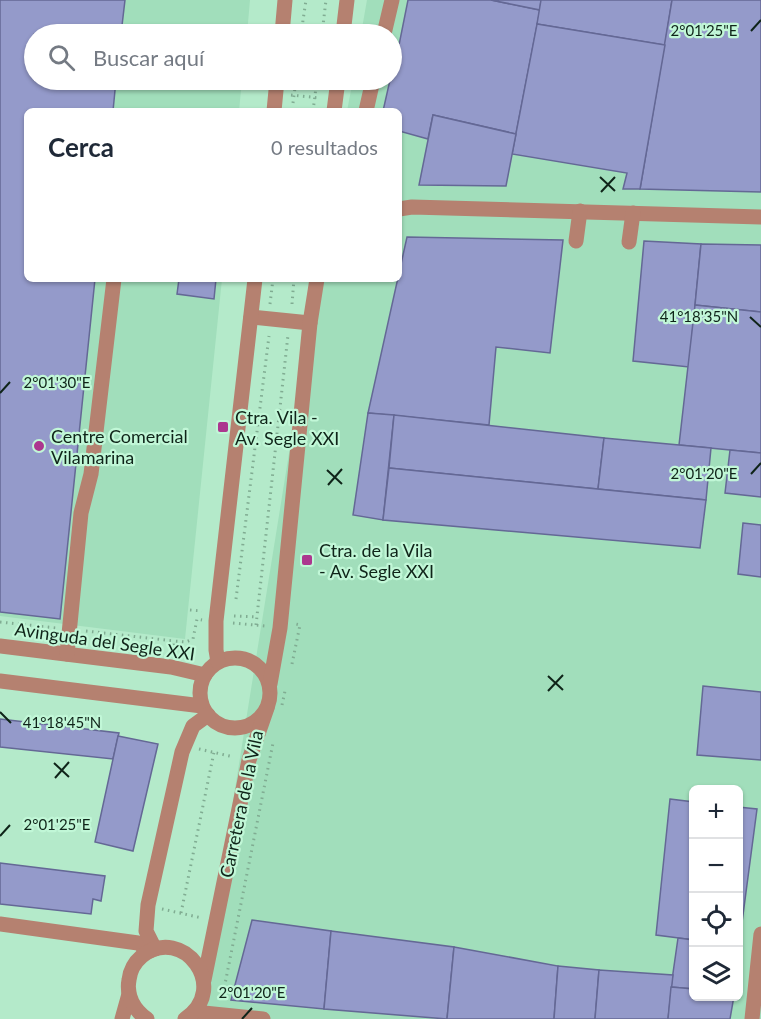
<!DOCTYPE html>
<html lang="es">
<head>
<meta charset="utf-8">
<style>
  body { margin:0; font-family:Lato,sans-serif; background:#f6f6f7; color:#1f2937 }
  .controls { position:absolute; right:18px; bottom:18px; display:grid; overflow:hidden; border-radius:9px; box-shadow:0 2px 4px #0004 }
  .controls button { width:54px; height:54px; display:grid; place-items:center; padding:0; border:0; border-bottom:2px solid #e0e1e3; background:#fff; color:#1f2937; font:30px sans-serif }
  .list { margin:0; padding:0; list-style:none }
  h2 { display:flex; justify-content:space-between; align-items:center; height:78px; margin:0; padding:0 24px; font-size:26px }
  h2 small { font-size:20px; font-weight:400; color:#747a83 }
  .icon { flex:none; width:33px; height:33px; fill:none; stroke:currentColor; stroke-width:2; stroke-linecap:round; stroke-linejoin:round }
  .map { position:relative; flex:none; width:761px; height:1019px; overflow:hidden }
  .search { position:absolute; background:#fff; box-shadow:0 2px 4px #0004; left:24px; top:24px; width:378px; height:66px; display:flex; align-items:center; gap:15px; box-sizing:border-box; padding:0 21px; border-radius:33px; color:#747a83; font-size:22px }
  .panel { position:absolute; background:#fff; box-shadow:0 2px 4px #0004; left:24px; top:108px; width:378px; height:174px; border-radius:9px }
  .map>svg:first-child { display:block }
  .built { fill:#a1debb; fill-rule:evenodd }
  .building { fill:#949aca; stroke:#646895; stroke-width:1.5 }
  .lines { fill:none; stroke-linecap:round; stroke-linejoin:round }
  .path { stroke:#80ac92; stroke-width:3; stroke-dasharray:1.5 4.5; stroke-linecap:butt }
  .minor { stroke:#b58170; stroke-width:15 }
  .ticks { fill:none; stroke:#0f2419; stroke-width:2 }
  .poi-dot { fill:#ac378f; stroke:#c1f7d7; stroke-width:2 }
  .labels { text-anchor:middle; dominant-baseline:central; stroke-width:4.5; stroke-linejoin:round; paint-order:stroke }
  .poi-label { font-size:18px; fill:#0f2419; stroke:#c1f7d7; text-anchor:start }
  .street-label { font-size:18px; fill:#0f2419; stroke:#c1f7d7 }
  .ticks-label { font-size:15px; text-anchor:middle; fill:#0f2419; stroke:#c1f7d7; stroke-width:4.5; stroke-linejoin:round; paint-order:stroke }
</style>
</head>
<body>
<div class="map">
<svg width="761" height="1019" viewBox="0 0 761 1019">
  <rect width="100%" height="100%" fill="#b4eaca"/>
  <g class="built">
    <polygon points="0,0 250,0 247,34 34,34 34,80 242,80 239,111 27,111 27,279 222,279 185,639 0,616"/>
    <path d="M367,0H761V1019H198L317,279H399V111H347L353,80H392V34H361ZM694,790H738V996H694Z"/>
  </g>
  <g class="building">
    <polygon points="0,0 125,0 121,34 34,34 34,80 116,80 113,111 27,111 27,279 95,279 60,619 0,612"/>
    <polygon points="408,0 491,0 540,10 516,134 433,115 428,139 399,131 399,111 383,111 390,80 392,80"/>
    <polygon points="491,0 541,0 540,10"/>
    <polygon points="541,0 672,0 665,45 537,24"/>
    <polygon points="672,0 761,0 761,192 640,189"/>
    <polygon points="537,24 665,45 640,189 623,189 627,173 512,154"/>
    <polygon points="433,115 516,134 506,186 419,185"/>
    <polygon points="407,237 563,240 550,353 496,347 489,425 368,413"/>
    <polygon points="644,241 701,244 689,367 633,361"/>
    <polygon points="701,244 761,245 761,312 695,305"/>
    <polygon points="179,279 216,279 214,299 177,294"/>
    <polygon points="695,305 761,312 761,453 679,445"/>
    <polygon points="368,413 394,415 383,520 353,515"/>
    <polygon points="394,415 604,438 598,489 389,468"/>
    <polygon points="604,438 711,448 706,500 598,489"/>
    <polygon points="730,450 761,453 761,497 725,493"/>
    <polygon points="389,468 706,500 700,548 383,520"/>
    <polygon points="743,523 761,525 761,577 738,574"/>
    <polygon points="703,686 761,692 761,760 697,755"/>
    <polygon points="0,719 119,733 113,759 0,747"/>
    <polygon points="118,736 158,744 133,851 95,842"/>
    <polygon points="670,799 694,802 694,940 656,935"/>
    <polygon points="738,807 757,809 739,945 738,945"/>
    <polygon points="0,863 105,876 101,901 93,899 91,914 0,904"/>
    <polygon points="252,920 331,931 324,1009 231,1000"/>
    <polygon points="331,931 454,947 447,1019 324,1009"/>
    <polygon points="678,938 694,940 694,989 671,987"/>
    <polygon points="454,947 558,966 554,1019 447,1019"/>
    <polygon points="558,966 599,970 595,1019 554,1019"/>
    <polygon points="599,970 673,975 668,1019 595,1019"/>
    <polygon points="671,987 694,989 694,996 734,996 730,1019 668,1019"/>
  </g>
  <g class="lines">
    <g class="path">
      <polyline points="301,34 306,0"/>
      <polyline points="322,34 326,0"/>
      <polyline points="291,95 320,98"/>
      <polyline points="293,103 296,80"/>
      <polyline points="313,111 317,80"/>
      <polyline points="270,304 273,279"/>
      <polyline points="292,304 294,279"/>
      <polyline points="236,599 269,336"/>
      <polyline points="190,610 202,611"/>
      <polyline points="234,616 257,617"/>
      <polyline points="0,622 56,628"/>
      <polyline points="233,623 265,626"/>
      <polyline points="256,625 288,335"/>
      <polyline points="86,631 174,641"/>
      <polyline points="173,651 174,641 186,642 193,639 197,619 202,620"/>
      <polyline points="292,664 300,625 296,624"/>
      <polyline points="282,705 285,691"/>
      <polyline points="199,749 234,757"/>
      <polyline points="162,909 202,918"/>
      <polyline points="181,913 214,752"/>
      <polyline points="222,999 273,743"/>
    </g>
    <g class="minor">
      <polyline points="282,34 285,0"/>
      <polyline points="343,34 347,0"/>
      <polyline points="384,34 392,0"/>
      <polyline points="274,111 277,80"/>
      <polyline points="334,111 338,80"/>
      <polyline points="366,111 373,80"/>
      <polyline points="399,209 412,207 761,217"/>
      <polyline points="576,241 580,211"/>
      <polyline points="629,242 633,213"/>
      <polyline points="251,317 310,323"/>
      <polyline points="0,646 171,667 205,675"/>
      <polyline points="67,654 81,513 91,474 114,279"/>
      <circle cx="235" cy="693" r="35"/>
      <polyline points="218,662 216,650 216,621 255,279"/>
      <polyline points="0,681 202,706"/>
      <polyline points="270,684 280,628 310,323 317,279"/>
      <polyline points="0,924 138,943 150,951"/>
      <polyline points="155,949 146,931 148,905 182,752 193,726 208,715"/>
      <polyline points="204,980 249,760 267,708"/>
      <polyline points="194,1012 263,1019"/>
      <polyline points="122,1019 129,994"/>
      <path d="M147,1019C134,1010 126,996 129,980C130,970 135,962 142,956C183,924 231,988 185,1019"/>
      <polyline points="752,1019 761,934"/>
    </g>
  </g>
  <path class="ticks" d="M751,31L761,20M600,177L615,191M601,192L615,177M750,317L761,327M0,393L10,382M327,470L342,484M751,474L761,463M328,485L342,469M548,676L563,690M548,691L563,675M0,712L11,723M54,763L69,777M55,778L69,762M0,836L10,825M242,1019L252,1008"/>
  <g class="poi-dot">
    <rect x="217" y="421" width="12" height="12" rx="3"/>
    <circle cx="39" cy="446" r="6"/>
    <rect x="301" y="554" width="12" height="12" rx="3"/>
  </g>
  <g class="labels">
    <g class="poi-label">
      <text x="235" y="417">Ctra. Vila -<tspan x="235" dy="21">Av. Segle XXI</tspan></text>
      <text x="51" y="436">Centre Comercial<tspan x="51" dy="21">Vilamarina</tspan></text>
      <text x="319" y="550">Ctra. de la Vila<tspan x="319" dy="21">- Av. Segle XXI</tspan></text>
    </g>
    <g class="street-label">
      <text transform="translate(105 641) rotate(8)">Avinguda del Segle XXI</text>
      <text transform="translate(241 804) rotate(-78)">Carretera de la Vila</text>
    </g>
  </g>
  <g class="ticks-label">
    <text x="704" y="36">2°01'25"E</text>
    <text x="699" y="322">41°18'35"N</text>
    <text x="57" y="388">2°01'30"E</text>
    <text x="704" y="479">2°01'20"E</text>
    <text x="62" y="728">41°18'45"N</text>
    <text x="57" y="830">2°01'25"E</text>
    <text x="252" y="998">2°01'20"E</text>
  </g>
</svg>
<div class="controls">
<button>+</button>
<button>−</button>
<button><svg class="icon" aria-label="locate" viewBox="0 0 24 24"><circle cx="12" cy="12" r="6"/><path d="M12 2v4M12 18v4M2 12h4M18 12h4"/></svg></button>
<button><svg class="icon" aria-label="layers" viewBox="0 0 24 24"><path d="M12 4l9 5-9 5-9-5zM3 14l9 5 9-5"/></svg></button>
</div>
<div class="search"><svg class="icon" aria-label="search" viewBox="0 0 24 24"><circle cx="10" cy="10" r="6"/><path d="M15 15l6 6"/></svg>Buscar aquí</div>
<section class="panel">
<h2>Cerca<small>0 resultados</small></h2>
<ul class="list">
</ul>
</section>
</div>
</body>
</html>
